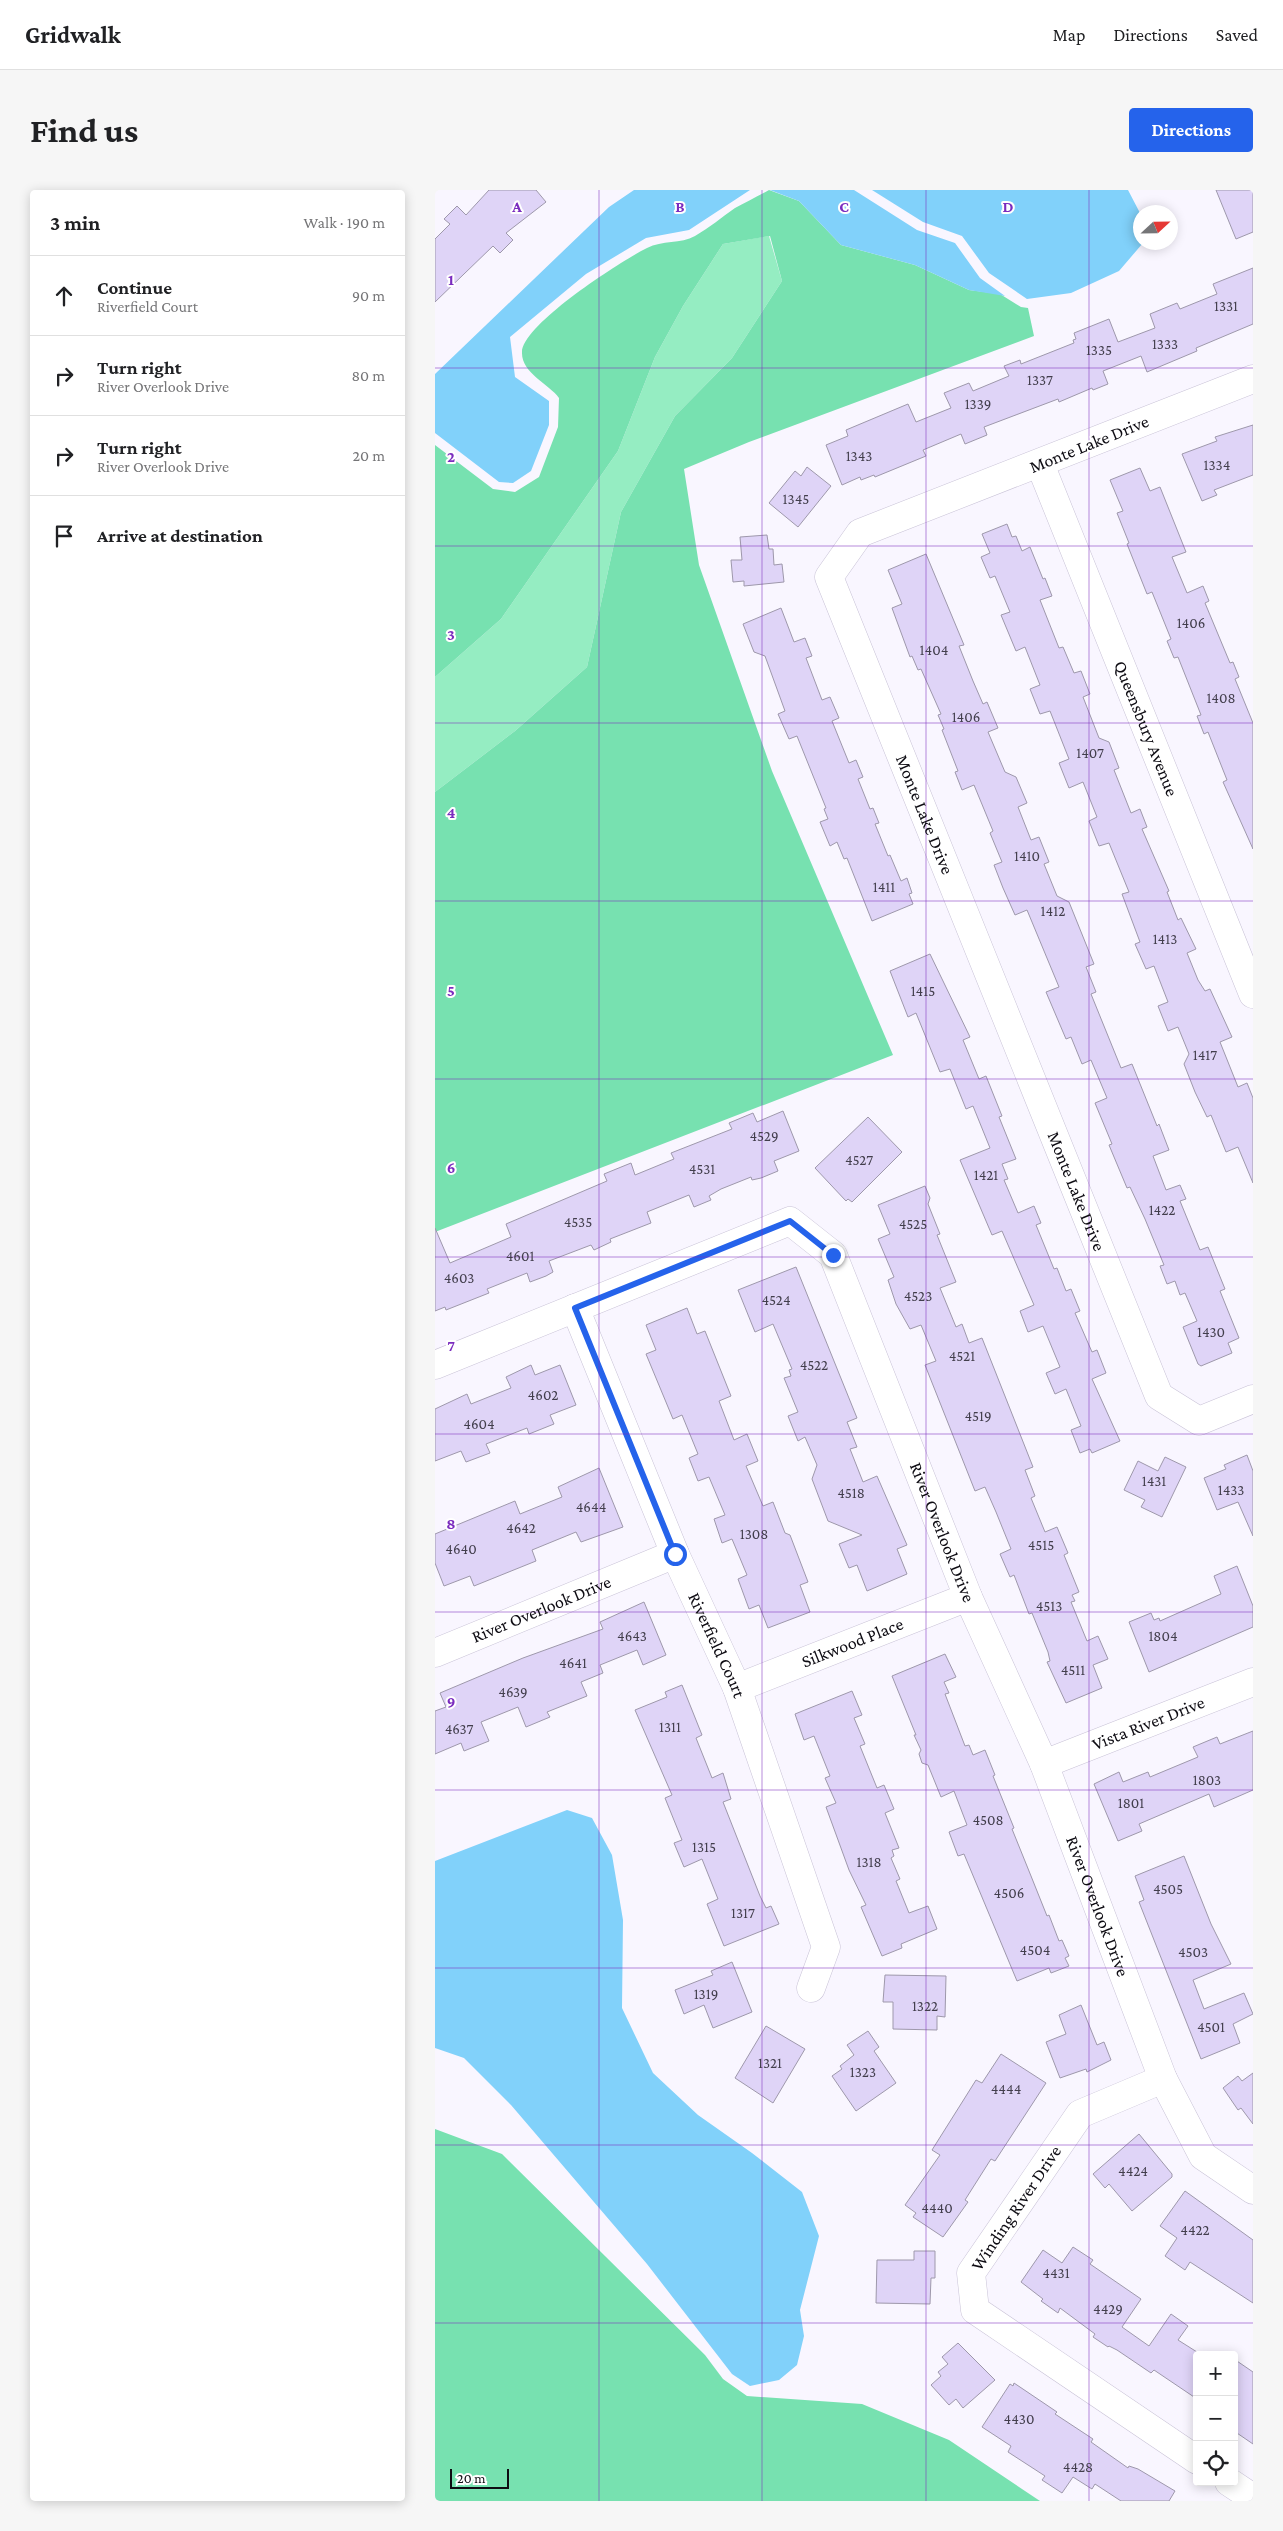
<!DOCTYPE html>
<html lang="en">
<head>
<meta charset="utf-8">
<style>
  body { margin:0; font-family:"Crimson Pro",serif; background:#f6f6f6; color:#202124 }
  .controls { position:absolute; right:15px; bottom:15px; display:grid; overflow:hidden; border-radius:5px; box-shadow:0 2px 12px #0003 }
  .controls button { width:45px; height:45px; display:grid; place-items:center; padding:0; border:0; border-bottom:1px solid #e0e0e0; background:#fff; color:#202124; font:25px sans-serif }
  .compass { position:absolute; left:698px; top:15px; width:45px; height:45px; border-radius:50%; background:#fff; box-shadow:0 2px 12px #0003; rotate:68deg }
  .scale { position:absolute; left:15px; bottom:12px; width:59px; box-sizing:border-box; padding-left:5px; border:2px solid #0e0c13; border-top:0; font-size:14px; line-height:18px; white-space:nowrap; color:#0e0c13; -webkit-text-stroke:4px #fff; paint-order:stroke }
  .stop { position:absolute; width:15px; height:15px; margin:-11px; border:4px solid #2563eb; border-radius:50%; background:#fff }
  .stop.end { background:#2563eb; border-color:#fff; box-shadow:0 1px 5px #0008 }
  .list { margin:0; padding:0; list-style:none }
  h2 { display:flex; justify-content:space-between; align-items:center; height:65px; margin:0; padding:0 20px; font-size:21px }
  h2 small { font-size:16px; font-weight:400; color:#757577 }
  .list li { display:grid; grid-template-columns:32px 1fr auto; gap:15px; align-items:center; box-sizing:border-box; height:80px; padding:0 20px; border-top:1px solid #e0e0e0 }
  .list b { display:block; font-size:19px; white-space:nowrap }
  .list p { margin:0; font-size:16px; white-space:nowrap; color:#757577 }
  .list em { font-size:16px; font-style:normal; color:#757577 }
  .icon { flex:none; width:28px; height:28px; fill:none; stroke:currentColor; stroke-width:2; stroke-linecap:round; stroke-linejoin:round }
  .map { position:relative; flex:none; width:818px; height:2311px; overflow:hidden; border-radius:5px }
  header { display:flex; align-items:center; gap:30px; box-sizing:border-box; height:70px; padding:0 25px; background:#fff; border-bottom:1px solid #e0e0e0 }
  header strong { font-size:24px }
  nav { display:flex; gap:28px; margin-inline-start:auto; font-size:18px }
  .intro { display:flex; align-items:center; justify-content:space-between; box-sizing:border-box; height:120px; padding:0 30px }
  h1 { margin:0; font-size:35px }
  .button { padding:12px 22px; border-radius:5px; background:#2563eb; color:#fff; font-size:18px; font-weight:700 }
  main { display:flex; gap:30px; padding:0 30px }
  aside { flex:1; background:#fff; border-radius:5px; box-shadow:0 2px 12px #0003 }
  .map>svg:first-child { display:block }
  .green { fill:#95edc2 }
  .forest { fill:#77e1b0 }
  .water { fill:#81d1fa }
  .building { fill:#dfd4f7; stroke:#9e98ab }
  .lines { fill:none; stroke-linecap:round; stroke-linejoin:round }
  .minor-casing { stroke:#c9c3d7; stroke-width:29 }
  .minor { stroke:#fff; stroke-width:28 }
  .route { stroke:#2563eb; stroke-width:6 }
  .grid { fill:none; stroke:#7b2cbf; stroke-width:1; stroke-opacity:0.55 }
  .labels { text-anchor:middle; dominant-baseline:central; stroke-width:4; stroke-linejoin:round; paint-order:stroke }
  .number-label { font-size:15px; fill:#423e4c }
  .street-label { font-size:18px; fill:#0e0c13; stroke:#fff }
  .grid-label { font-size:16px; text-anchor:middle; font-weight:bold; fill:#7b2cbf; stroke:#fff; stroke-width:4; stroke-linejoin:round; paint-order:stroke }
</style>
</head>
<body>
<header>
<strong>Gridwalk</strong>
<nav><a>Map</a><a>Directions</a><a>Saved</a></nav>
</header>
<div class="intro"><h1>Find us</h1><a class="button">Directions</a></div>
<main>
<aside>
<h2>3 min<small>Walk · 190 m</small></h2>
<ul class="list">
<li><svg class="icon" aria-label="ahead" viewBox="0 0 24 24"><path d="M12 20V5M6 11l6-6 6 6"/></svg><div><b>Continue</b><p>Riverfield Court</p></div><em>90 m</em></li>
<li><svg class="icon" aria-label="right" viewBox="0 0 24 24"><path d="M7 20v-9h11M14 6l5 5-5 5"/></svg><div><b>Turn right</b><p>River Overlook Drive</p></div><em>80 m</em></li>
<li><svg class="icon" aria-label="right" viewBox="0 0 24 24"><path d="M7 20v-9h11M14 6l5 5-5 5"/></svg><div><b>Turn right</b><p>River Overlook Drive</p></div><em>20 m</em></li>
<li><svg class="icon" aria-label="arrive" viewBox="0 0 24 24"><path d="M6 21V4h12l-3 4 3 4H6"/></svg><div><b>Arrive at destination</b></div></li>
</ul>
</aside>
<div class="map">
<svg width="818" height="2311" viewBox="0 0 818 2311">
  <rect width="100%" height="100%" fill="#f9f6ff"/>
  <polygon class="green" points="334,46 347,91 297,168 240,226 186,322 152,477 80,541 0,602 0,487 66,429 183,261 220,167 248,116 288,54"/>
  <g class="forest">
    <path d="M334,0L364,11L406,55L480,75L534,100L565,104L586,117L593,118L599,146L314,252L249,279L264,375L337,581L458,865L0,1042V602L80,541L152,477L186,322L240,226L297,168L347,91L335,46L288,54L248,116L220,167L183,261L66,429L0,487V255L58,299L80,302L104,287L123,237L124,208C114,194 86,183 87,162C88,134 186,71 212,58C227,50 246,54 260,46C274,38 287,27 300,18C311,12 323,6 334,0Z"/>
    <polygon points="0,1939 67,1964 270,2165 288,2189 312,2206 427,2214 514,2250 605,2311 0,2311"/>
  </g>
  <g class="water">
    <polygon points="199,0 315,0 254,40 211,48 151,84 75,147 80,187 114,211 114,235 96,281 78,293 64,292 0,243 0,184 174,17"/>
    <polygon points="335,0 419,0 482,40 520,53 545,88 570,106 534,100 480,75 406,55 364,11"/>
    <polygon points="437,0 693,0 705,23 706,52 708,53 684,81 636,103 592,109 554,83 527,46 488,32"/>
    <polygon points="132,1620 157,1628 177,1665 188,1730 187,1818 218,1883 263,1925 317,1963 367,2002 384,2046 365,2120 369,2146 362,2175 344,2190 315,2196 297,2184 212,2074 76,1915 29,1868 0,1858 0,1671"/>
  </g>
  <g class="building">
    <polygon points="54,0 101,0 111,12 71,43 78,50 65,63 58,56 0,112 0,49 15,34 9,29 22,16 31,25"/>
    <polygon points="781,0 818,0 818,42 801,49"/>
    <polygon points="818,78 818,134 761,158 762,161 712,182 706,166 668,181 673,194 658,200 657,198 624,212 623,209 549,237 552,245 530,254 526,244 488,260 491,266 440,287 439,285 426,290 425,287 407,295 391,255 413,246 411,240 473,214 481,232 516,218 509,203 534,193 538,201 574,186 569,176 585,170 586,174 639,153 638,150 641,149 639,143 674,129 683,152 720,138 715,124 742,113 745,119 782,104 778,94"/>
    <polygon points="818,235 818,285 779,300 782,305 767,311 747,264 782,251 780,247"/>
    <polygon points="372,277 396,296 363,337 334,313 360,281 366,286"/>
    <polygon points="705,278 715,301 725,297 751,362 737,367 752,403 768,396 774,411 770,413 795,473 798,472 804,487 800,489 818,533 818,659 788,592 792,590 773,542 769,544 762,526 766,525 743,467 739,468 732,451 736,449 717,402 712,404 692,354 694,353 682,323 688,321 675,290"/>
    <polygon points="572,334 577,347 581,346 587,361 595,357 608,389 610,388 617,406 605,410 624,458 628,457 639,483 646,481 655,504 648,507 664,548 674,552 684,578 679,580 696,623 705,619 712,637 707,639 734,701 732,702 743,730 746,728 761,759 752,763 763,790 770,801 775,799 797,847 785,852 803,897 812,893 818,908 818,993 803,957 791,962 776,925 772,927 760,902 749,874 754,864 743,837 733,841 723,816 733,812 719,776 711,779 700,754 705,752 687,704 694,702 674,653 664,656 654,631 662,627 648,592 634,598 624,573 634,569 615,521 605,524 595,499 605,495 590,457 581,461 566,425 575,422 560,386 555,388 546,367 555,363 547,344"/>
    <polygon points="332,345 334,359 338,359 339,375 347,374 349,392 309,396 309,391 298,392 296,370 307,370 305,347"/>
    <polygon points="491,364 529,455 524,456 538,491 548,514 552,512 563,538 553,542 570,582 581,587 592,613 583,617 596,650 604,647 614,672 609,674 622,706 634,712 659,774 651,777 661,802 656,804 686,878 697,874 722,936 724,934 734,960 718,966 731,1000 745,995 751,1009 745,1011 765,1060 773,1057 790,1099 785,1101 804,1148 793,1153 797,1163 766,1176 763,1174 748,1137 762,1131 750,1103 745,1105 740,1091 732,1094 725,1076 729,1075 710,1029 695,997 692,998 674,955 677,954 660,913 672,908 656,870 647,874 636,847 631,849 611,802 624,797 592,720 580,725 568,698 559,675 567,672 555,643 558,641 539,595 527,600 520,582 523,581 507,540 509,539 503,525 506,524 486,479 483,480 477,466 475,467 457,418 467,414 453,380"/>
    <polygon points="346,418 359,452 370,448 377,466 371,468 387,510 395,507 404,528 397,531 414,573 421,570 428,587 423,589 435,619 438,618 444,633 440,634 453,666 455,665 466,691 472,688 477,703 474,704 478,714 437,731 412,668 409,669 402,652 395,656 385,632 393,629 389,619 391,618 362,546 354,549 343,524 350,521 330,466 319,462 308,434"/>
    <polygon points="495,764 535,847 528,850 544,889 551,886 567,926 564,927 581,969 567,974 573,989 569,990 583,1023 599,1016 606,1033 601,1035 619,1079 622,1078 631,1101 636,1099 645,1121 640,1123 657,1162 662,1160 671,1183 657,1189 685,1251 657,1263 655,1259 645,1263 636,1240 646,1236 631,1199 620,1204 611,1183 625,1177 608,1136 593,1142 585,1121 599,1115 567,1041 557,1045 525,970 555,958 538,916 531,919 515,879 505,882 481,823 473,827 455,781"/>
    <polygon points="348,921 364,961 339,971 343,981 326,988 317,990 316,987 286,999 274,1006 276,1010 259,1017 254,1005 212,1022 216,1033 175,1049 176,1052 159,1060 156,1055 114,1071 118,1082 111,1086 95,1092 92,1083 52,1099 54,1103 11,1120 10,1117 0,1121 0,1038 15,1073 76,1047 71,1034 172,991 169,984 196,973 200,985 239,969 236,963 297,939 294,933 318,923 322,932"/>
    <polygon points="433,927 467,962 417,1012 413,1009 411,1011 380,978"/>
    <polygon points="490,996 495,1008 493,1014 505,1044 502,1045 521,1092 505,1098 521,1137 527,1134 534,1153 547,1148 598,1277 590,1280 600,1306 596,1308 610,1342 622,1337 633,1363 629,1365 644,1402 637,1405 640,1411 636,1412 652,1451 663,1446 673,1469 658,1475 667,1498 631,1513 612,1472 615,1471 613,1462 597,1423 594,1424 579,1385 575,1387 565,1364 576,1359 561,1322 550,1297 540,1301 490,1175 501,1171 486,1135 475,1139 461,1114 453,1090 459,1087 443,1049 455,1044 443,1015"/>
    <polygon points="361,1077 422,1228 412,1232 422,1257 415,1259 428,1292 442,1286 472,1355 462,1359 472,1384 432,1401 422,1375 414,1378 404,1354 427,1345 393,1331 377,1289 382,1275 370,1247 363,1251 353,1226 363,1222 349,1188 356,1186 354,1180 357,1179 338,1134 320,1142 303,1100"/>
    <polygon points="252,1118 262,1144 270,1141 296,1206 284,1211 299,1250 312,1244 323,1271 311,1276 328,1316 338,1312 350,1343 355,1345 373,1392 365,1395 375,1422 333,1438 324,1415 314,1419 303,1389 312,1385 297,1349 287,1353 279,1329 290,1325 274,1287 263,1291 254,1268 263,1264 247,1225 238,1229 211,1164 221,1160 211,1135"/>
    <polygon points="96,1175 100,1185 125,1175 141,1215 115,1225 119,1234 94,1244 92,1238 51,1254 55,1263 31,1272 26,1261 0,1271 0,1219 32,1204 36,1214 76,1198 71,1187"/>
    <polygon points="812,1265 818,1281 818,1346 803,1312 782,1320 769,1288 791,1279 789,1275"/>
    <polygon points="730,1267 751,1277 727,1327 706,1317 710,1310 689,1300 703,1271 723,1281"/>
    <polygon points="164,1278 188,1337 146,1352 141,1342 97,1360 101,1371 39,1396 35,1386 9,1396 0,1373 0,1344 80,1311 85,1324 127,1307 123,1297"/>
    <polygon points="802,1376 818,1416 818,1437 714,1482 694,1432 716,1423 719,1430 724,1428 725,1431 786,1404 779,1386"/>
    <polygon points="209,1412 231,1465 208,1475 202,1460 165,1475 168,1483 146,1492 152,1506 112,1522 115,1527 91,1537 83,1517 46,1532 54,1551 29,1561 26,1553 0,1564 0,1521 11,1517 5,1503 88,1468 168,1439 165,1432"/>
    <polygon points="510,1464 521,1487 509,1492 514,1503 510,1504 530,1556 534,1555 538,1565 550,1560 560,1585 558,1586 579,1638 577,1639 596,1686 612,1726 614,1725 624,1751 627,1750 634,1766 630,1768 634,1776 616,1783 614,1778 582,1791 529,1664 523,1666 514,1642 532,1635 519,1601 506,1607 493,1575 487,1573 484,1564 486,1560 479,1545 481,1545 457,1486"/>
    <polygon points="247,1495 267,1545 261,1548 277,1588 288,1583 296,1609 288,1612 325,1706 331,1718 336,1716 344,1734 289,1756 272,1714 283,1709 267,1669 249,1677 239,1653 247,1650 230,1608 237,1605 200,1520 232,1507 230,1502"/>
    <polygon points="417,1501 427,1525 419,1528 430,1554 425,1556 442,1598 449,1595 459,1619 450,1623 464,1658 457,1660 459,1666 456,1668 465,1689 461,1691 474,1723 493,1716 502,1739 466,1754 467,1758 447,1766 426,1717 431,1715 414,1680 391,1617 401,1613 390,1588 395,1586 379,1546 369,1550 360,1524"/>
    <polygon points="818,1541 818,1600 779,1617 774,1604 704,1634 707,1641 683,1651 659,1594 684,1582 688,1592 713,1582 715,1587 763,1567 758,1557 782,1547 785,1554"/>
    <polygon points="749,1666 776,1734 796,1774 758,1790 769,1819 809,1803 818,1824 798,1834 805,1853 766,1869 704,1712 709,1710 700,1686"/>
    <polygon points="297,1772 317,1822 278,1838 269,1815 249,1824 240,1800 278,1785 276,1781"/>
    <polygon points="450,1785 511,1786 510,1827 502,1826 502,1840 458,1839 458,1812 448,1812"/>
    <polygon points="646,1815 662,1855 669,1852 676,1870 652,1882 651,1879 625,1888 611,1852 631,1844 624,1825"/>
    <polygon points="331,1836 370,1859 338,1913 300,1888"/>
    <polygon points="433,1841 444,1857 439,1861 461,1893 421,1921 397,1886 407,1879 405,1876 419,1865 412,1855"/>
    <polygon points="566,1864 611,1893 560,1971 556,1969 530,2010 533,2012 508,2047 478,2027 481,2023 470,2015 505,1965 497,1960 531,1906 541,1890 547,1893"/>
    <polygon points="818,1883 818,1934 806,1918 803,1920 788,1898 803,1886 807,1891"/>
    <polygon points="704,1944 737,1984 737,1987 697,2021 674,1994 670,1998 658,1984"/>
    <polygon points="750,2001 818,2050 818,2113 755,2072 750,2080 730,2066 742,2048 725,2036"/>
    <polygon points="638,2057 658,2070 655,2074 706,2109 687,2137 714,2156 736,2124 753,2136 743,2150 762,2162 762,2209 719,2180 716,2183 682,2160 674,2156 673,2157 658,2147 660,2144 625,2118 623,2123 606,2111 608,2109 586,2092 608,2060 627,2073"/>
    <polygon points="479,2061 500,2061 500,2088 496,2088 495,2114 441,2113 442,2070 479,2070"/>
    <polygon points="523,2153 560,2190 528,2218 521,2209 514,2215 496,2195 506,2186 503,2182 513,2174 507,2167"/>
    <polygon points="799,2169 818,2182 818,2254 799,2241"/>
    <polygon points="579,2193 622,2222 620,2224 658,2249 656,2252 693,2278 694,2276 703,2279 740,2301 734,2311 686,2311 660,2294 657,2299 638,2287 627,2303 607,2290 610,2286 573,2262 576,2256 547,2237 575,2194 578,2196"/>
  </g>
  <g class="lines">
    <g class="minor-casing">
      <g id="minor">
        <path id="s1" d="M818,189L425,343L394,387L724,1206L764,1231L818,1209"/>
        <path id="s2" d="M605,274L818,804"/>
        <path id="s3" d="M140,1118L240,1364L302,1498L391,1757L376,1798"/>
        <path id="s4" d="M0,1175L355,1031L398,1065L533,1407L609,1574L728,1889L768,1966L818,2000"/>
        <path id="s5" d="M0,1463L240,1364"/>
        <path id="s6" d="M302,1498L533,1407"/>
        <path id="s7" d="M609,1574L818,1492"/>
        <polyline points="728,1889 645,1924 536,2083 540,2120 762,2270"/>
        <polyline points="794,2292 818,2308"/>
      </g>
    </g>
    <use href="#minor" class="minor"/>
  </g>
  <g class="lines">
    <polyline class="route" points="240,1364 140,1118 355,1031 398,1065"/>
  </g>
  <path class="grid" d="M164,0V2311M327,0V2311M491,0V2311M654,0V2311M0,178H818M0,356H818M0,533H818M0,711H818M0,889H818M0,1067H818M0,1244H818M0,1422H818M0,1600H818M0,1778H818M0,1955H818M0,2133H818"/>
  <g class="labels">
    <g class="number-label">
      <text x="791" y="116">1331</text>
      <text x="730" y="154">1333</text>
      <text x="664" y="160">1335</text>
      <text x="605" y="190">1337</text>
      <text x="543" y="214">1339</text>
      <text x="424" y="266">1343</text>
      <text x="782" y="275">1334</text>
      <text x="361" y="309">1345</text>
      <text x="756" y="433">1406</text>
      <text x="499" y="460">1404</text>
      <text x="786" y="508">1408</text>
      <text x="531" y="527">1406</text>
      <text x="655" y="563">1407</text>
      <text x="592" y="666">1410</text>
      <text x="449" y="697">1411</text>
      <text x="618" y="721">1412</text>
      <text x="730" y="749">1413</text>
      <text x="488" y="801">1415</text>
      <text x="770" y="865">1417</text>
      <text x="329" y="946">4529</text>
      <text x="424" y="970">4527</text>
      <text x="267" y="979">4531</text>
      <text x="551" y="985">1421</text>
      <text x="727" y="1020">1422</text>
      <text x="143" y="1032">4535</text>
      <text x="478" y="1034">4525</text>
      <text x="85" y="1066">4601</text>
      <text x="24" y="1088">4603</text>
      <text x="483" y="1106">4523</text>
      <text x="341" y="1110">4524</text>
      <text x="776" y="1142">1430</text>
      <text x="527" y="1166">4521</text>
      <text x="379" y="1175">4522</text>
      <text x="108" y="1205">4602</text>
      <text x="543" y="1226">4519</text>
      <text x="44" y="1234">4604</text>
      <text x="719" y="1291">1431</text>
      <text x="796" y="1300">1433</text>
      <text x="416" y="1303">4518</text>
      <text x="156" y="1317">4644</text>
      <text x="86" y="1338">4642</text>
      <text x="319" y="1344">1308</text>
      <text x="606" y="1355">4515</text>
      <text x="26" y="1359">4640</text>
      <text x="614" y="1416">4513</text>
      <text x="197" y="1446">4643</text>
      <text x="728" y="1446">1804</text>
      <text x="138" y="1473">4641</text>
      <text x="638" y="1480">4511</text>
      <text x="78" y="1502">4639</text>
      <text x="235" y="1537">1311</text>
      <text x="24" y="1539">4637</text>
      <text x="772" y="1590">1803</text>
      <text x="696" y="1613">1801</text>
      <text x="553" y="1630">4508</text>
      <text x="269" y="1657">1315</text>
      <text x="434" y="1672">1318</text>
      <text x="733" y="1699">4505</text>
      <text x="574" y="1703">4506</text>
      <text x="308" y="1723">1317</text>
      <text x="600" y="1760">4504</text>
      <text x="758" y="1762">4503</text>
      <text x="271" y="1804">1319</text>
      <text x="490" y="1816">1322</text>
      <text x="776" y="1837">4501</text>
      <text x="335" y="1873">1321</text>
      <text x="428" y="1882">1323</text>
      <text x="571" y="1899">4444</text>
      <text x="698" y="1981">4424</text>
      <text x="502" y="2018">4440</text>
      <text x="760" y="2040">4422</text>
      <text x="621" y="2083">4431</text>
      <text x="673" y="2119">4429</text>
      <text x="584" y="2229">4430</text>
      <text x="643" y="2277">4428</text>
    </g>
    <g class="street-label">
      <text transform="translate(654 254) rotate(-22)">Monte Lake Drive</text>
      <text stroke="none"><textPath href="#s2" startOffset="285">Queensbury Avenue</textPath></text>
      <text stroke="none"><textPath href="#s1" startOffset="732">Monte Lake Drive</textPath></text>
      <text stroke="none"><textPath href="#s1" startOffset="1138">Monte Lake Drive</textPath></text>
      <text stroke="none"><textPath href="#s4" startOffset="736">River Overlook Drive</textPath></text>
      <text stroke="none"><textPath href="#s5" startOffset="115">River Overlook Drive</textPath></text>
      <text stroke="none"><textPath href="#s6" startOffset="124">Silkwood Place</textPath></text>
      <text stroke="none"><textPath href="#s3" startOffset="366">Riverfield Court</textPath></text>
      <text stroke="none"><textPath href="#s7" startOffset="112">Vista River Drive</textPath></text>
      <text stroke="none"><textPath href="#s4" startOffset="1141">River Overlook Drive</textPath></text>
      <text transform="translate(581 2018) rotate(-56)">Winding River Drive</text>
    </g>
  </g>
  <g class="grid-label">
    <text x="82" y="22">A</text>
    <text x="245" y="22">B</text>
    <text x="409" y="22">C</text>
    <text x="573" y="22">D</text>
    <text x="16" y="95">1</text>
    <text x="16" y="272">2</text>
    <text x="16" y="450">3</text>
    <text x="16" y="628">4</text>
    <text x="16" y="806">5</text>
    <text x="16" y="983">6</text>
    <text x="16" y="1161">7</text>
    <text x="16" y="1339">8</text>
    <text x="16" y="1517">9</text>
  </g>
</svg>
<div class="controls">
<button>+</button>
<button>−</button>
<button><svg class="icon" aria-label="locate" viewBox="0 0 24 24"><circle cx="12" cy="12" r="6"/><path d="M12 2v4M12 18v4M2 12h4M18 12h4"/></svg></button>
</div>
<svg class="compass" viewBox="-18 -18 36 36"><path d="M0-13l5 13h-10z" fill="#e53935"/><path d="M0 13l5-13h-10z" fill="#757577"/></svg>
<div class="scale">20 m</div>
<div class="stop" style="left:240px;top:1364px"></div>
<div class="stop end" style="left:398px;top:1065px"></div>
</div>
</main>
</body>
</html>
